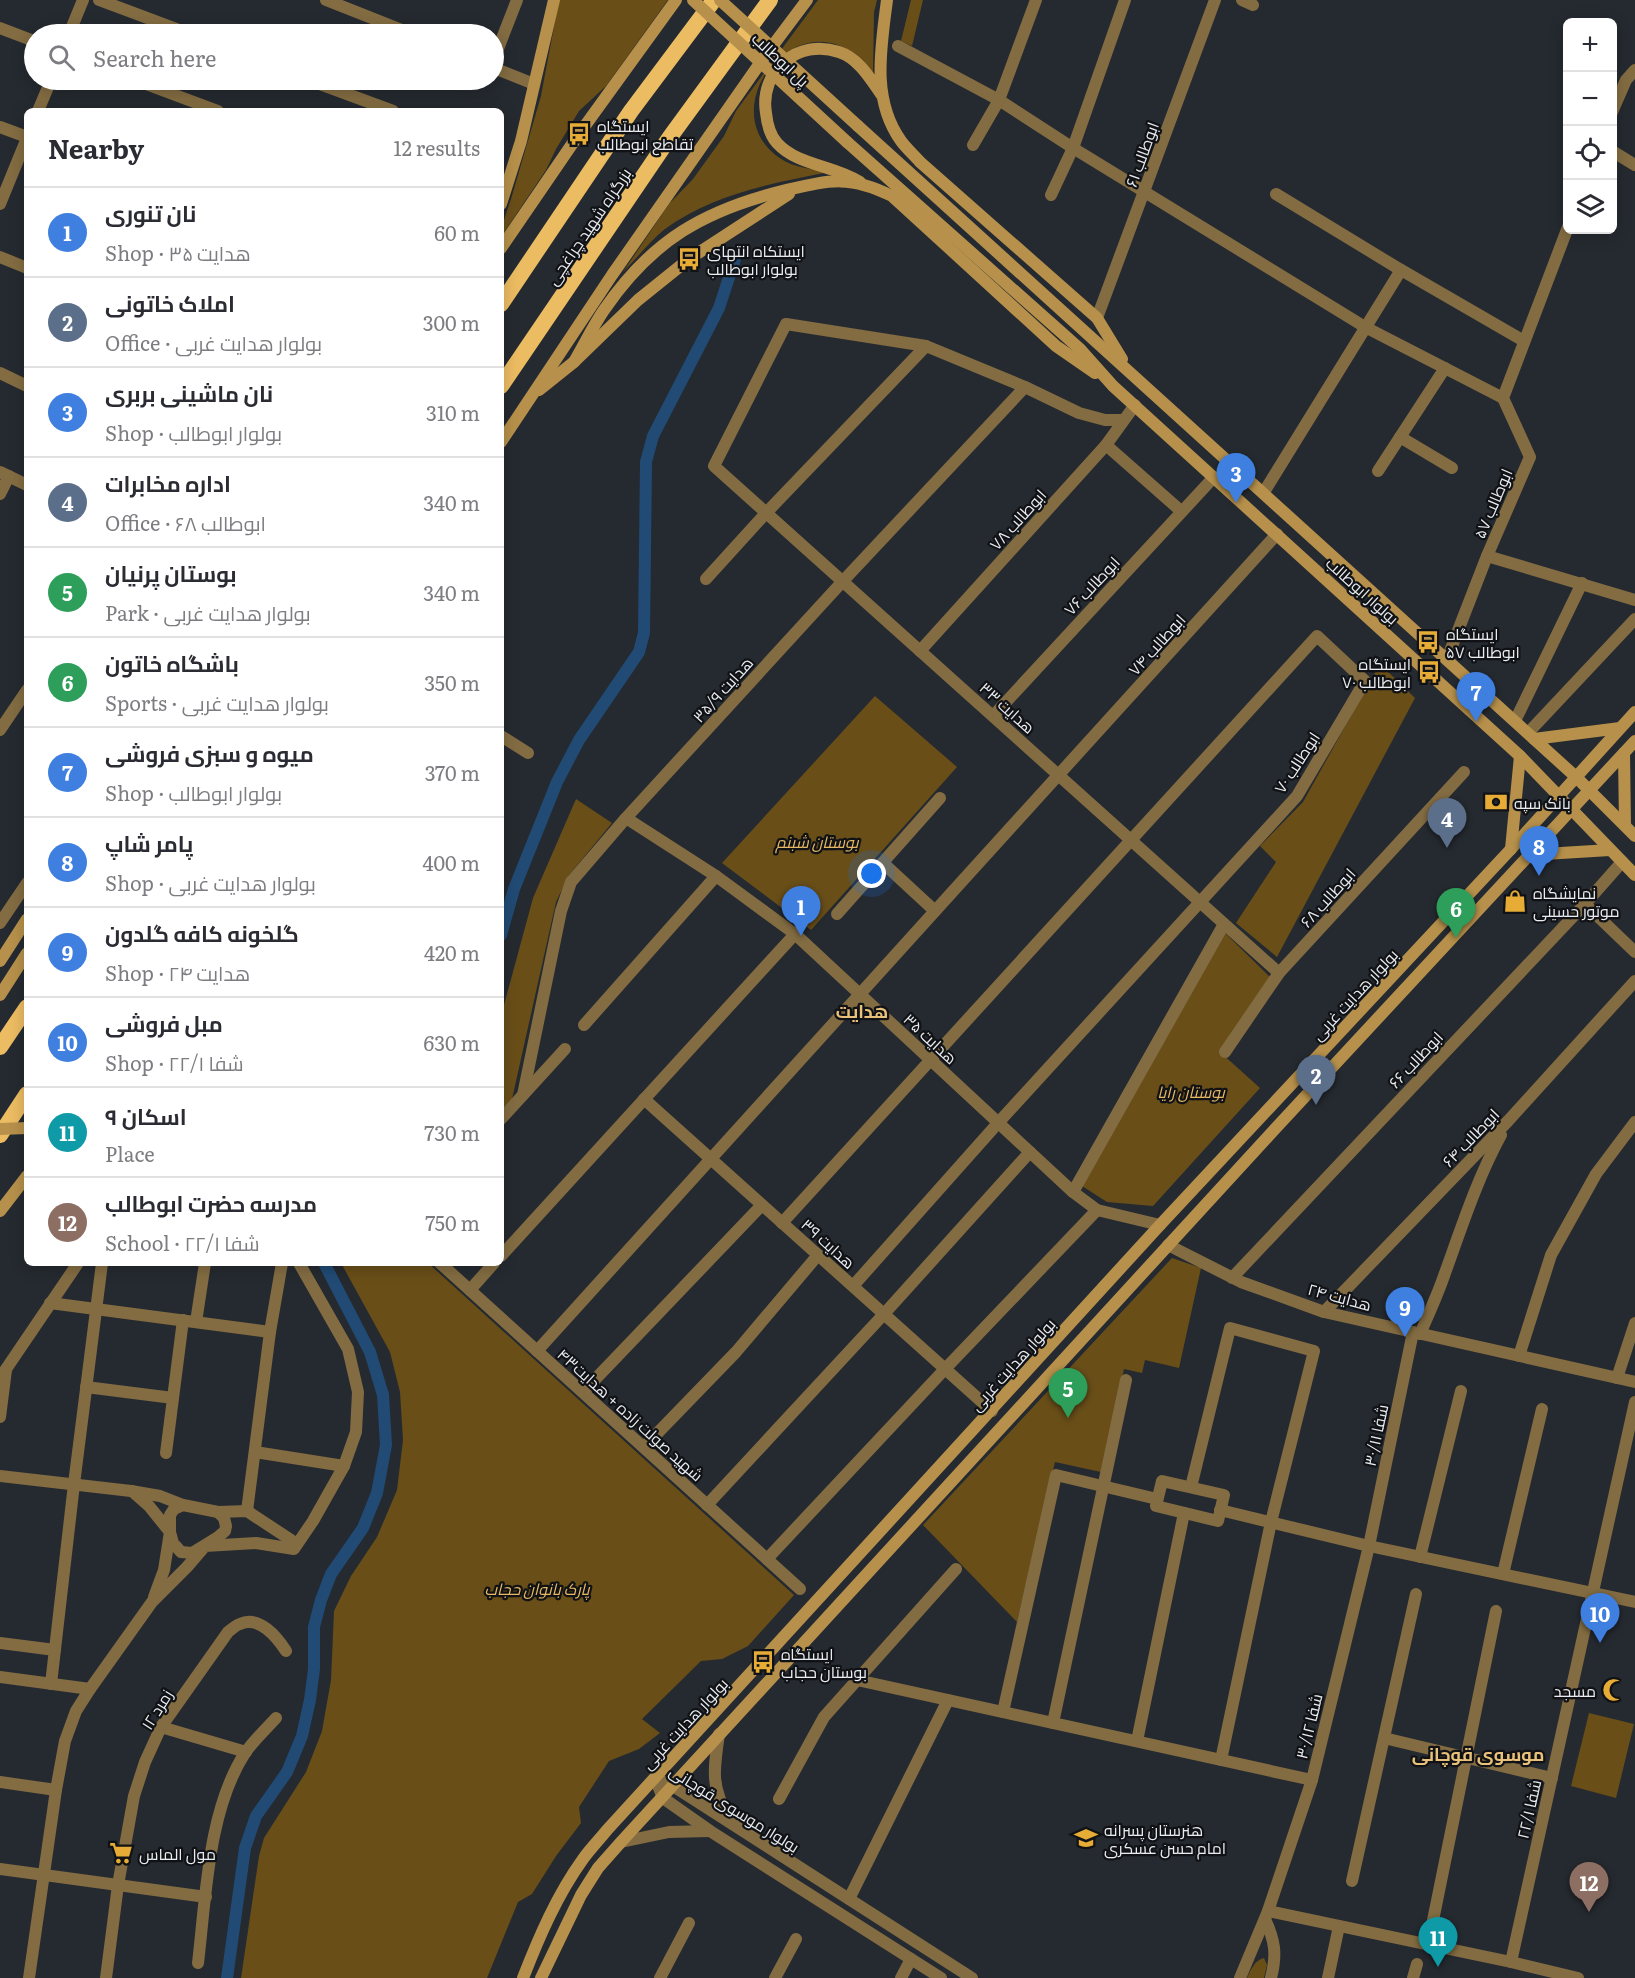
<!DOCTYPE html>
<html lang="en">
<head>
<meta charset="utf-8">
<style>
  body { margin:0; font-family:Literata,Cairo,serif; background:#f7f7f7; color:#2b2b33 }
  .controls { position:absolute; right:18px; top:18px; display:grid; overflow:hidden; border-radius:9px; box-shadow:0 3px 15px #0003 }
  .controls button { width:54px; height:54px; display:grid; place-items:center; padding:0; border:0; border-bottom:2px solid #e1e1e2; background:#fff; color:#2b2b33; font:30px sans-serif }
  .you { position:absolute; left:872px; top:874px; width:21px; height:21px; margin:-15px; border:4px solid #fff; border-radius:50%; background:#1a73e8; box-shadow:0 0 0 9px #1a73e833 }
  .badge { display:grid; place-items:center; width:39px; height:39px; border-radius:50%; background:#db2777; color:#fff; font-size:20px; font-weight:700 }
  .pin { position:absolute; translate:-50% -50px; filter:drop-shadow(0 2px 3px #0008) }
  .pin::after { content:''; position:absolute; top:32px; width:21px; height:18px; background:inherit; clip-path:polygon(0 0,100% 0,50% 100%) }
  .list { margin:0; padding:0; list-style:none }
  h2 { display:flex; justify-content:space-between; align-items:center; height:78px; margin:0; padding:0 24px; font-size:26px }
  h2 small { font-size:20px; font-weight:400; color:#7c7c81 }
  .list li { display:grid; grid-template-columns:39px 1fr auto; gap:18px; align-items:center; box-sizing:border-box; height:90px; padding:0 24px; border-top:2px solid #e1e1e2 }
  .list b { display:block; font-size:22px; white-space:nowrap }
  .list p { margin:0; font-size:20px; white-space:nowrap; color:#7c7c81 }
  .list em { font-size:20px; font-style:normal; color:#7c7c81 }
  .icon { flex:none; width:33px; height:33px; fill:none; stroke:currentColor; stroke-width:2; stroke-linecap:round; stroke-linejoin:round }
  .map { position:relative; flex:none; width:1635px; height:1978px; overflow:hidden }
  .search { position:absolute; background:#fff; box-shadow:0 3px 15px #0003; left:24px; top:24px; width:480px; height:66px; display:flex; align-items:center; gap:15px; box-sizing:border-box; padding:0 21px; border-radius:33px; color:#7c7c81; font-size:22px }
  .panel { position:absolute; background:#fff; box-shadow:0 3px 15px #0003; left:24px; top:108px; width:480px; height:1158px; border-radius:9px }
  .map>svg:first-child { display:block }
  .green { fill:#694e18 }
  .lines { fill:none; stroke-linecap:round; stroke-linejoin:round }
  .canal { stroke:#214b75; stroke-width:12 }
  .minor { stroke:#836c42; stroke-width:12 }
  .tertiary { stroke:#836c42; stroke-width:12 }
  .secondary { stroke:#b7914b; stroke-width:12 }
  .trunk { stroke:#ecbc62; stroke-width:16 }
  .secondary-bridge { stroke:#b7914b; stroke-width:12 }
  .labels { text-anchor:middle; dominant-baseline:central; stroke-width:4.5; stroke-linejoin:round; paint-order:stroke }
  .street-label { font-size:16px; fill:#e9ecf0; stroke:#101215 }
  .poi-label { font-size:16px; fill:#e9ecf0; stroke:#101215; text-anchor:start }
  .park-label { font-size:16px; font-style:italic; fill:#e7b964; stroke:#101215 }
  .neighbourhood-label { font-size:18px; font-weight:bold; fill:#e9c17a; stroke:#101215 }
</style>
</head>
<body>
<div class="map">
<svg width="1635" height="1978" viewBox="0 0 1635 1978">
  <rect width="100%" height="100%" fill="#252a30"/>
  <g class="green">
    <polygon points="559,0 668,0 606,86 579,111 556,149 546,170 501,237 501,229 511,199 541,96"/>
    <path d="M818,0H877L874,12L873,73C866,67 860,58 853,53C789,7 712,113 781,159C795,168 813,169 829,172C773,183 713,194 665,229C650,241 637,258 623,272L669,204L693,179L724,136L736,111Z"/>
    <polygon points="911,0 923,0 912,46 901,41"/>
    <polygon points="1380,664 1415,698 1277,957 1236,923 1276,862 1260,846 1303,802"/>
    <polygon points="875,696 957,767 811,930 722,863"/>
    <polygon points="576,799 612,823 569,875 556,902 512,1099 501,1110 501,1016 533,898"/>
    <polygon points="1224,932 1271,978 1220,1052 1260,1088 1153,1206 1107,1202 1082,1186"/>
    <polygon points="1172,1258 1201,1268 1179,1368 1145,1360 1142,1373 1124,1369 1101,1472 1055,1462 1017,1622 923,1525"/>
    <polygon points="341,1263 428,1263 794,1595 748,1646 722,1659 701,1661 642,1719 660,1733 639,1749 609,1761 579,1807 581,1823 556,1856 532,1894 518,1902 487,1978 241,1978 259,1856 264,1838 306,1772 322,1731 331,1680 334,1611 351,1576 377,1537 397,1490 403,1440 400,1392 390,1352"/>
    <polygon points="1589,1713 1634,1724 1616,1798 1571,1786"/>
    <path d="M1264,1958L1267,1965L1264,1978H1247C1251,1969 1255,1960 1264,1958Z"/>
  </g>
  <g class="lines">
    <g class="canal">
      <polyline points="501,935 514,889 557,782 579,740 639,652 644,633 646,462 653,436 719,308 736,256"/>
      <polyline points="227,1978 245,1848 256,1816 287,1772 302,1736 310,1700 314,1669 314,1627 321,1600 331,1574 363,1528 377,1493 386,1445 383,1395 370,1352 324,1263"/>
    </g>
    <g class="minor">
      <polyline points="99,0 190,34"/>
      <polyline points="326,0 412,34"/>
      <polyline points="1242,0 1253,5"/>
      <polyline points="0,28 34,41"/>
      <polyline points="69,34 83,0"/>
      <polyline points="898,46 999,100 1073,148 1365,327 1503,398"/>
      <polyline points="494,59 517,0"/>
      <polyline points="494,68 534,84"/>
      <polyline points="135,80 218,111"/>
      <polyline points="309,80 393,111"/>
      <polyline points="38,111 51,80"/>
      <polyline points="1612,112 1626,80 1635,70"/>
      <polyline points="0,127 27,137"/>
      <polyline points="973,145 999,100 1036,0"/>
      <polyline points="1612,151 1635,165"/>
      <polyline points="1276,194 1396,267 1524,341"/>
      <polyline points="1051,195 1073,148 1125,0"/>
      <polyline points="0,204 27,138"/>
      <polyline points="0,257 27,268"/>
      <polyline points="1097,318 1215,0"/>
      <polyline points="0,373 27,386"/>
      <polyline points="1123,420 1105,420 1079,413 1025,387 926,346 786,324 714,466 1279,973"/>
      <polyline points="1400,437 1452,468"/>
      <polyline points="1106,445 1181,511"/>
      <polyline points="1378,471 1445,368"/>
      <polyline points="0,472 27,485"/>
      <polyline points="1264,492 1401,270"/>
      <polyline points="0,494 9,476"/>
      <polyline points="1487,556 1635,600"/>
      <polyline points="706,579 766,513 926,346"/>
      <polyline points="920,651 1106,445 1135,405"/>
      <polyline points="1447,659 1487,556 1530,457 1503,398 1568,227"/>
      <polyline points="993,716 1214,477"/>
      <polyline points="1515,721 1582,583"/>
      <polyline points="0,730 27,690"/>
      <polyline points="1528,733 1635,619"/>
      <polyline points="501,736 528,753"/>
      <polyline points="626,818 716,876 795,934 1073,1192 1097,1210 1160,1225"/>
      <polyline points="883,863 935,911"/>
      <polyline points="1585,904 1635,952"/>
      <polyline points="837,914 940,798"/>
      <polyline points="0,923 27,883"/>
      <polyline points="584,1025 716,876"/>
      <polyline points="1225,1052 1279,973 1464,772"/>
      <polyline points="523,1095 561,911 571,882 626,818 843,581 1025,387"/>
      <polyline points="644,1099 992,1411"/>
      <polyline points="501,1119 565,1049"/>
      <polyline points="1073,1192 1224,924"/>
      <polyline points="782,1223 1317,636 1365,681 1297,796 998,1123 853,1286"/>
      <polyline points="501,1256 795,934"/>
      <polyline points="440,1263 800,1589"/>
      <polyline points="1232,1278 1585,904 1622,862"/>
      <polyline points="470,1290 494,1263"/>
      <polyline points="50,1303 270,1332"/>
      <polyline points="1324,1312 1508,1121 1635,981"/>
      <polyline points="196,1322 205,1263"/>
      <path d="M1420,1334C1429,1313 1438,1294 1445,1273C1462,1226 1477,1179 1501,1135"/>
      <path d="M537,1351C782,1077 1031,807 1277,534"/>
      <polyline points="1519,1356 1551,1255 1596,1174 1635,1122"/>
      <polyline points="0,1378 78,1263"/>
      <polyline points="1617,1378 1635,1323"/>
      <polyline points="86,1387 173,1398"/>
      <polyline points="583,1392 762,1205"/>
      <polyline points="0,1417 6,1370"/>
      <polyline points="644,1447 736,1352 818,1255"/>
      <polyline points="255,1452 344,1466"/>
      <polyline points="166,1453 183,1320"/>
      <polyline points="0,1476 131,1491 160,1496 183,1505 218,1512 224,1518 226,1526 225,1531 218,1537 192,1553 181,1552 173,1543 170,1532 170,1515 174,1509 183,1505"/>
      <polygon points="1162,1481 1224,1495 1218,1521 1156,1506"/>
      <polyline points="1191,1487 1230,1328 1314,1351 1271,1522 1221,1760"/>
      <polyline points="132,1491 149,1506 170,1532 164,1570 154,1597"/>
      <polyline points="707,1505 884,1314 1030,1152"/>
      <polyline points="1220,1510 1369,1546 1635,1602"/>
      <polyline points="247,1511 270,1332 282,1263"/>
      <polyline points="218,1512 247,1511 297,1544"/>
      <polyline points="1420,1557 1461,1391"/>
      <polyline points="767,1559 945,1369 1097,1210"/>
      <polyline points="1503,1574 1542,1409"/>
      <polyline points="0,1643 55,1650"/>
      <polyline points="0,1677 90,1689"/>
      <polyline points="857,1680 1312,1780"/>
      <polyline points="51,1684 74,1484 102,1263"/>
      <polyline points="1003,1712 1056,1475 1157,1499"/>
      <polyline points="1053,1723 1126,1380"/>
      <polyline points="161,1727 246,1752"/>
      <polyline points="1384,1738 1552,1778"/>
      <polyline points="1137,1741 1184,1513"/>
      <polyline points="0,1782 56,1790"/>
      <polyline points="779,1799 824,1717 956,1569"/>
      <polyline points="0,1869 206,1897"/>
      <polyline points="1352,1881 1416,1594"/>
      <polyline points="849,1899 948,1700"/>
      <polyline points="1268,1911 1511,1962 1578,1978"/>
      <path d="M1265,1919C1275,1941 1277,1954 1271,1978"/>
      <polyline points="1428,1945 1496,1611"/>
      <polyline points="1511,1962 1635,1402"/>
      <path d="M198,1963C206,1896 208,1810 245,1753C254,1740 266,1729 276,1718"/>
      <polyline points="29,1978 56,1790 65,1741 76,1711 90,1689 152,1602 187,1567 205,1546 256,1543 294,1549 313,1521 344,1466 356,1432 358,1392 348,1349 299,1263"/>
      <path d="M106,1978L118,1885L134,1796L145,1762L161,1727L228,1632C232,1629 236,1625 240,1624C259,1615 277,1637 286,1651"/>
      <polyline points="660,1978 689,1923"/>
      <polyline points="775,1978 796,1939"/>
      <polyline points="901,1978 911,1959"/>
      <polyline points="1328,1978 1339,1926"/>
      <polyline points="1413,1978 1417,1964"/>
    </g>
    <g class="tertiary">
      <polyline points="1168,1245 1241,1282 1324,1312 1635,1382"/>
      <path d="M719,1734C713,1773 711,1786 730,1822"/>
      <polyline points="655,1778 673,1786 972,1978"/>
      <polyline points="655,1778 663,1798 710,1831 941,1978"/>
      <polyline points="621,1842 669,1832 710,1831"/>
      <polyline points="1240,1978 1268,1911 1312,1780 1369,1546 1413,1332"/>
    </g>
    <g class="secondary">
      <path d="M887,0C881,48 871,99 901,141C906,148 914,155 920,162L1097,318L1122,359"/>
      <polyline points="858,126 1576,777 1635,836"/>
      <polyline points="847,142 1080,349 1113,386 1520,756 1635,875"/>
      <path d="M860,182C834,165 798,166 777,143C770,135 767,123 766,113C759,71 798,38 839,52C858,58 870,78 881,94"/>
      <polyline points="501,204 521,141 554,0"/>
      <polyline points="501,248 579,134 676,0"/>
      <path d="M574,362C584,345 593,326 604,310C652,240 704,210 786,190C830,180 850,175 892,196L1056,346L1095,373"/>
      <polyline points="539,390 574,362 638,300 689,259 789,194"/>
      <polyline points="501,442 612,275 765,56 807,0"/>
      <polyline points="1534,739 1620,728"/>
      <polyline points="1624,753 1625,825"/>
      <polyline points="1511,849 1520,756"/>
      <polyline points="1528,855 1610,850"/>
      <polyline points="0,961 27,919"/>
      <polyline points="0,995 27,953"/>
      <polyline points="0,1211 27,1176"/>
      <path d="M523,1978C539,1937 557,1895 583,1859C590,1849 599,1840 607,1830L1160,1225L1511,849L1635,712"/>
      <polyline points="541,1978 581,1895 598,1868 621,1842 1274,1130 1635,741"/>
    </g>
    <g class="trunk">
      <polyline points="501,304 631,111 714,0"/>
      <polyline points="501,386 670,137 770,0"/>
      <polyline points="0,1047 27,1007"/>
      <polyline points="0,1135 27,1094"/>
    </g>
    <g class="secondary-bridge">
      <polyline points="693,0 847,142"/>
      <polyline points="720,0 858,126"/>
      <polyline points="0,1129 27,1128"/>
    </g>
  </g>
  <defs>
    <g id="bus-bare" transform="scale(1.8)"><path d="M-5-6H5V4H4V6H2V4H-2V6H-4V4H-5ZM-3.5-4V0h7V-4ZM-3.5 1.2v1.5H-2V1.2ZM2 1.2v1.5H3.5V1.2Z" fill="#e6ac36" stroke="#101215" stroke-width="2.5" paint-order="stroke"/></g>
    <g id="bank-bare" transform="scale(1.8)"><path d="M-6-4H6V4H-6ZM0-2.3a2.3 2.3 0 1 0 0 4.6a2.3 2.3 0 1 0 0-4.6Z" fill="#e6ac36" stroke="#101215" stroke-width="2.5" paint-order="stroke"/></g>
    <g id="shop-bare" transform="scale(1.8)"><path d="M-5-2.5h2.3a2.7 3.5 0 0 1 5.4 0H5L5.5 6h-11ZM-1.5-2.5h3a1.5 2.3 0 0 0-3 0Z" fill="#e6ac36" stroke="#101215" stroke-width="2.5" paint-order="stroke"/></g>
    <g id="mosque-bare" transform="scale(1.8)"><path d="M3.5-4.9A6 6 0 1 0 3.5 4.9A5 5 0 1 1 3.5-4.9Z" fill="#e6ac36" stroke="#101215" stroke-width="2.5" paint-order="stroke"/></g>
    <g id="school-bare" transform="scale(1.8)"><path d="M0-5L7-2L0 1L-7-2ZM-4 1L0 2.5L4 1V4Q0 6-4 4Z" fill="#e6ac36" stroke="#101215" stroke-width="2.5" paint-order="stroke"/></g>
    <g id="supermarket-bare" transform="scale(1.8)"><path d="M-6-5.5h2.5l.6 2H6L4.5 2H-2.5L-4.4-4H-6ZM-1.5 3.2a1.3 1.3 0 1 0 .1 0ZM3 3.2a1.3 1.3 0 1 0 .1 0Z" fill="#e6ac36" stroke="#101215" stroke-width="2.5" paint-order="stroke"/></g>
  </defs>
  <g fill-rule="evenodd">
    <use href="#bus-bare" x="579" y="134"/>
    <use href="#bus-bare" x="689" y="259"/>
    <use href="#bus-bare" x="1428" y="642"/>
    <use href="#bus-bare" x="1429" y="672"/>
    <use href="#bank-bare" x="1496" y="802"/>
    <use href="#shop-bare" x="1515" y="901"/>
    <use href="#bus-bare" x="763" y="1662"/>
    <use href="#mosque-bare" x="1614" y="1690"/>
    <use href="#school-bare" x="1086" y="1838"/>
    <use href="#supermarket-bare" x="121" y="1853"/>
  </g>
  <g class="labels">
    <g class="street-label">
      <text transform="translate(781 59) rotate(43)">پل ابوطالب</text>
      <text transform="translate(1141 154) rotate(-70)">ابوطالب ۶۱</text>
      <text transform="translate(588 226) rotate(-56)">بزرگراه شهید چراغچی</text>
      <text transform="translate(1492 503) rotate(-67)">ابوطالب ۵۷</text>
      <text transform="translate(1017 519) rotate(-48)">ابوطالب ۷۸</text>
      <text transform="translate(1091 585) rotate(-47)">ابوطالب ۷۶</text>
      <text transform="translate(1363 590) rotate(42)">بولوار ابوطالب</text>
      <text transform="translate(1156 644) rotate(-48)">ابوطالب ۷۴</text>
      <text transform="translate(722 689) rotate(-48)">هدایت ۳۵/۹</text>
      <text transform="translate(1008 707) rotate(42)">هدایت ۳۳</text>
      <text transform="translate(1296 762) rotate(-57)">ابوطالب ۷۰</text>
      <text transform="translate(1327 897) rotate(-48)">ابوطالب ۶۸</text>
      <text transform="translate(1354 994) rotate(-47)">بولوار هدایت غربی</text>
      <text transform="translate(931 1038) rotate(43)">هدایت ۳۵</text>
      <text transform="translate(1415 1059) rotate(-47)">ابوطالب ۶۶</text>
      <text transform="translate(1470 1137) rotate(-46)">ابوطالب ۶۴</text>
      <text transform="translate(829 1243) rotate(42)">هدایت ۳۹</text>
      <text transform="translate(1340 1296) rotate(15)">هدایت ۲۴</text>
      <text transform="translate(1012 1364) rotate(-48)">بولوار هدایت غربی</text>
      <text transform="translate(631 1414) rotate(42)">شهید صولت زاده + هدایت۴۳</text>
      <text transform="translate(1375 1435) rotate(-78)">شفا ۳۰/۱۱</text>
      <text transform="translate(156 1709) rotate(-58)">زمرد ۱۲</text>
      <text transform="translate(684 1723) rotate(-47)">بولوار هدایت غربی</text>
      <text transform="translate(1308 1726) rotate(-76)">شفا ۳۰/۱۲</text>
      <text transform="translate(735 1808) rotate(32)">بولوار موسوی قوچانی</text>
      <text transform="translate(1528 1809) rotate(-77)">۲۲/۱ شفا</text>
    </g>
    <g class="poi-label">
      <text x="597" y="125">ایستگاه<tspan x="597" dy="18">تقاطع ابوطالب</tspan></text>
      <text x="707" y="250">ایستکاه انتهای<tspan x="707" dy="18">بولوار ابوطالب</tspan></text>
      <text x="1446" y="633">ایستگاه<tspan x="1446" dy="18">ابوطالب ۵۷</tspan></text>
      <text x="1411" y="663" text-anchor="end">ایستگاه<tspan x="1411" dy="18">ابوطالب ۷۰</tspan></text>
      <text x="1514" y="802">بانک سپه</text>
      <text x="1533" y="892">نمایشگاه<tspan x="1533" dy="18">موتور حسینی</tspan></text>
      <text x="781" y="1653">ایستگاه<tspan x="781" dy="18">بوستان حجاب</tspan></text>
      <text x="1596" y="1690" text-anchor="end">مسجد</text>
      <text x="1104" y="1829">هنرستان پسرانه<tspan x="1104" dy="18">امام حسن عسکری</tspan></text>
      <text x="139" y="1853">مول الماس</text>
    </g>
    <g class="park-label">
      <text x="817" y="841">بوستان شبنم</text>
      <text x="1191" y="1091">بوستان رایا</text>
      <text x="537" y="1588">پارک بانوان حجاب</text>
    </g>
    <g class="neighbourhood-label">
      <text x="862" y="1010">هدایت</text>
      <text x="1478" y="1753">موسوی قوچانی</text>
    </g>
  </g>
</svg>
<div class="controls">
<button>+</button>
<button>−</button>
<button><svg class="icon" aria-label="locate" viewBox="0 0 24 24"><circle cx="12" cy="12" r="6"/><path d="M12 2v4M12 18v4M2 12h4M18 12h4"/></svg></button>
<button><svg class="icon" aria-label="layers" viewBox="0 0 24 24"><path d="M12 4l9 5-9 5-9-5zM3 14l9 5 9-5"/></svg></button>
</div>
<div class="you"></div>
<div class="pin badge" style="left:801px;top:936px;background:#3f7fe0">1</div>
<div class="pin badge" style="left:1316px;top:1105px;background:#5c6f8a">2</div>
<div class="pin badge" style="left:1236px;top:503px;background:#3f7fe0">3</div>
<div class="pin badge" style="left:1447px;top:848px;background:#5c6f8a">4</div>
<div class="pin badge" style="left:1068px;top:1418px;background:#2e9e5b">5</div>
<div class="pin badge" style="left:1456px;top:938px;background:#2e9e5b">6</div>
<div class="pin badge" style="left:1476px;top:722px;background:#3f7fe0">7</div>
<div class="pin badge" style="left:1539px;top:876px;background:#3f7fe0">8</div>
<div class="pin badge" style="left:1405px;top:1337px;background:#3f7fe0">9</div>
<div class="pin badge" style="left:1600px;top:1643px;background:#3f7fe0">10</div>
<div class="pin badge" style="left:1438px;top:1967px;background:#0f9aa8">11</div>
<div class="pin badge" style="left:1589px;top:1912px;background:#8d6e63">12</div>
<div class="search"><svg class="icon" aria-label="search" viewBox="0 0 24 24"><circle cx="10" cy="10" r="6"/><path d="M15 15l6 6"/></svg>Search here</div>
<section class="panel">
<h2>Nearby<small>12 results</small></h2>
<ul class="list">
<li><span class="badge" style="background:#3f7fe0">1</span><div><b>نان تنوری</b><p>Shop · هدایت ۳۵</p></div><em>60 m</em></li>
<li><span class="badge" style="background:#5c6f8a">2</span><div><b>املاک خاتونی</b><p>Office · بولوار هدایت غربی</p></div><em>300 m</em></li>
<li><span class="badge" style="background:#3f7fe0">3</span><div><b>نان ماشینی بربری</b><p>Shop · بولوار ابوطالب</p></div><em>310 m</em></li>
<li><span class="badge" style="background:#5c6f8a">4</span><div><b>اداره مخابرات</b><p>Office · ابوطالب ۶۸</p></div><em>340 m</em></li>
<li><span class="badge" style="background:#2e9e5b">5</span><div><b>بوستان پرنیان</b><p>Park · بولوار هدایت غربی</p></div><em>340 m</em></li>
<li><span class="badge" style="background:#2e9e5b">6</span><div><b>باشگاه خاتون</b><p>Sports · بولوار هدایت غربی</p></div><em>350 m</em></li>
<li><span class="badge" style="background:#3f7fe0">7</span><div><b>میوه و سبزی فروشی</b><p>Shop · بولوار ابوطالب</p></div><em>370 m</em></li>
<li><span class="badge" style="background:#3f7fe0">8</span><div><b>پامر شاپ</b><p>Shop · بولوار هدایت غربی</p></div><em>400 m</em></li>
<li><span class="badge" style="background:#3f7fe0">9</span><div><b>گلخونه کافه گلدون</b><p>Shop · هدایت ۲۴</p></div><em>420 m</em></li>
<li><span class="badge" style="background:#3f7fe0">10</span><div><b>مبل فروشی</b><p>Shop · ۲۲/۱ شفا</p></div><em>630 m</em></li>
<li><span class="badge" style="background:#0f9aa8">11</span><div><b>اسکان ۹</b><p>Place</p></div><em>730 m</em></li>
<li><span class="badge" style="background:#8d6e63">12</span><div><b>مدرسه حضرت ابوطالب</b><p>School · ۲۲/۱ شفا</p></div><em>750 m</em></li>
</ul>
</section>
</div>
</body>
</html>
